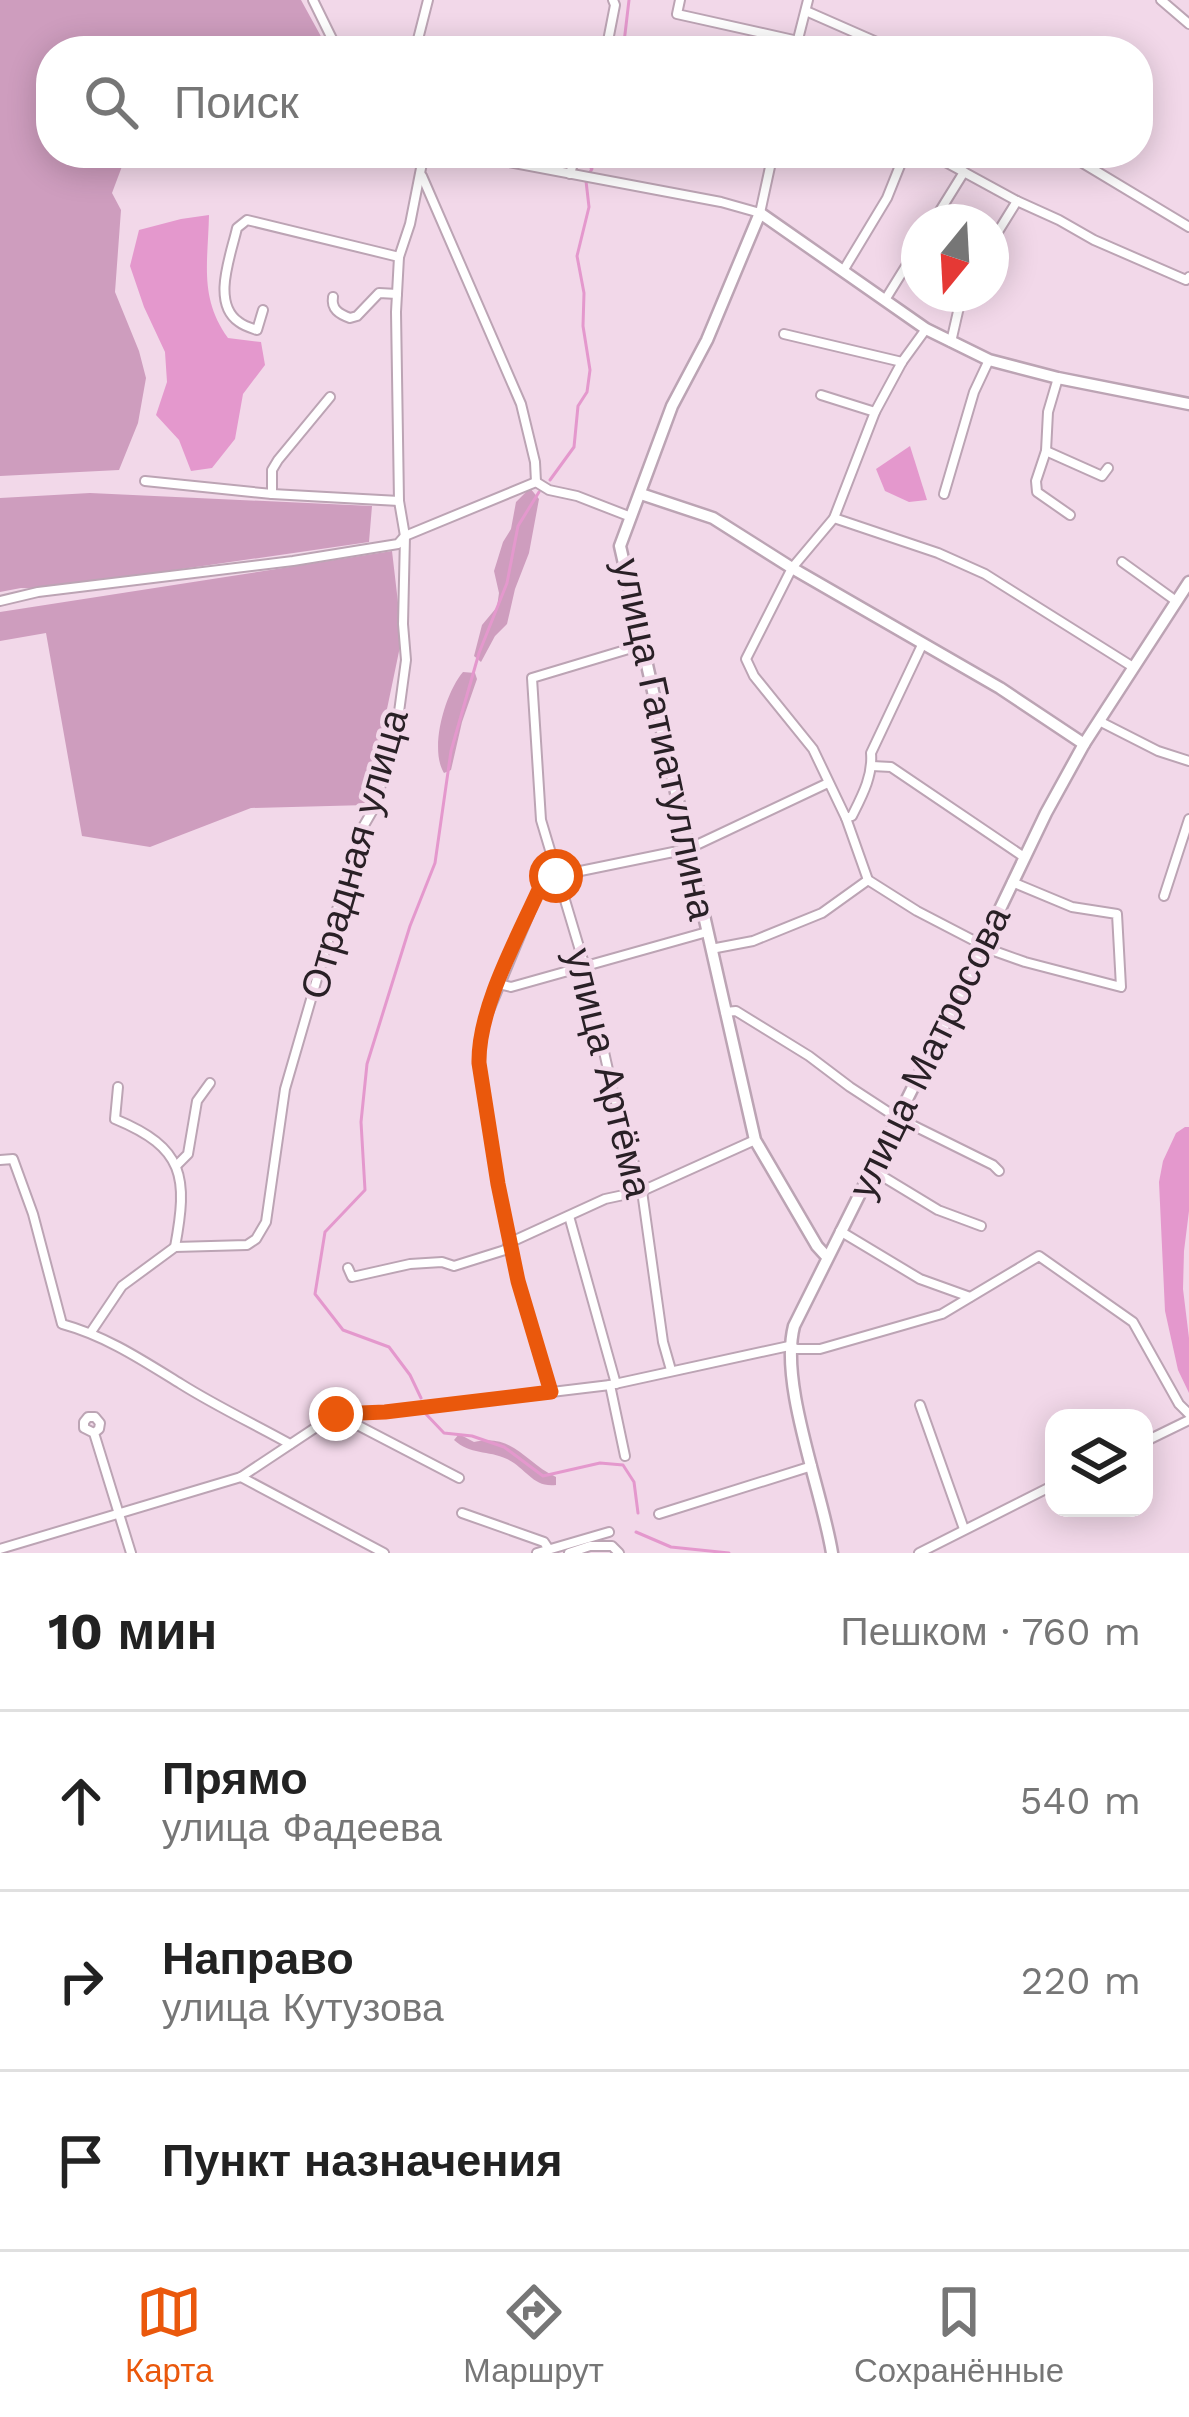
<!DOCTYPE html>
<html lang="ru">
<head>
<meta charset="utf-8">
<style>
  body { margin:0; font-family:"Work Sans",sans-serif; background:#f2f2f2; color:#222 }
  .controls { position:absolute; right:36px; bottom:36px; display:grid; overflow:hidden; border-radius:24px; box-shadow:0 6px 30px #0003 }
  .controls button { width:108px; height:108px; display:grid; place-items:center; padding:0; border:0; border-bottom:3px solid #e0e0e0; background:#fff; color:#222; font:60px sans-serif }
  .compass { position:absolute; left:901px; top:204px; width:108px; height:108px; border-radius:50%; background:#fff; box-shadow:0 6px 30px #0003; rotate:198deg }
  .stop { position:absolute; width:36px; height:36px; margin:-27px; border:9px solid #ea580c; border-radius:50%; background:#fff }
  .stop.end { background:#ea580c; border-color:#fff; box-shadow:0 3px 12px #0008 }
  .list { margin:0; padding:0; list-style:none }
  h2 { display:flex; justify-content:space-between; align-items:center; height:156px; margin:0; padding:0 48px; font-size:51px }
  h2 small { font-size:39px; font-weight:400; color:#767676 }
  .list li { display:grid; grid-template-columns:78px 1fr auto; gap:36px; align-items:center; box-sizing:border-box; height:180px; padding:0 48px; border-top:3px solid #e0e0e0 }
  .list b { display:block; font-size:45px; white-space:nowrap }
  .list p { margin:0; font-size:39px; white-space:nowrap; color:#767676 }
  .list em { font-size:39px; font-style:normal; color:#767676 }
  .icon { flex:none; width:66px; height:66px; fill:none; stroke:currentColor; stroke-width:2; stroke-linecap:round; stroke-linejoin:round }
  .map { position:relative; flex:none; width:1189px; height:1553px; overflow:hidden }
  .search { position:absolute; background:#fff; box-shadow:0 6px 30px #0003; left:36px; right:36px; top:36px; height:132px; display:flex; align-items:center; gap:30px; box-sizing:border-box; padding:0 42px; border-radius:48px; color:#767676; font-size:45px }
  .sheet { height:696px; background:#fff }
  nav { display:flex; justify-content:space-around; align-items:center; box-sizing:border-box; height:168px; border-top:3px solid #e0e0e0; background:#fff; font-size:33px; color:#767676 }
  nav a { display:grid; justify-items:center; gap:6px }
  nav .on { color:#ea580c }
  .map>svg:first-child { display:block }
  .green { fill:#ce9dbe }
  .water { fill:#e498cd }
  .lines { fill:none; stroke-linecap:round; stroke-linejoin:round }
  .stream { stroke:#e498cd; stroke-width:3 }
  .minor-casing { stroke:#bca4b4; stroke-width:12 }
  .tertiary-casing { stroke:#bca4b4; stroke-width:15 }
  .secondary-casing { stroke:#bca4b4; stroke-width:15 }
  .minor { stroke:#fff; stroke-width:8 }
  .tertiary { stroke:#fff; stroke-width:10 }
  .secondary { stroke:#fff; stroke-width:10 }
  .route { stroke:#ea580c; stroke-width:15 }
  .labels { text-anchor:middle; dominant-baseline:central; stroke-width:9; stroke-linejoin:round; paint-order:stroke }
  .street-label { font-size:39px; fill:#292026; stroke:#f2d8e9 }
</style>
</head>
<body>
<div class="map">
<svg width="1189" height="1553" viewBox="0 0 1189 1553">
  <rect width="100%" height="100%" fill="#f2d8e9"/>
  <g class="green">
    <polygon points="0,0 301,0 329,51 51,51 51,153 127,153 112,193 121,210 115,292 139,351 146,378 138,423 119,470 0,476"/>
    <polygon points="530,488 539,499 529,553 515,589 507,624 495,636 481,662 474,656 482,625 497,607 499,593 494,571 503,542 511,529 516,502"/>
    <polygon points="90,493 372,506 369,542 44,589 21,588 0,592 0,498"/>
    <polygon points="392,551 402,637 367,805 251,808 150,847 82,836 46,633 0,641 0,612"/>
    <path d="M463,672L475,673L477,679L462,722L451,770L444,773C429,749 445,693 463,672Z"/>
    <path d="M459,1434L474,1442C514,1433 525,1463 556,1477V1485C533,1488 526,1468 507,1459C488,1450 470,1455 454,1440Z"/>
  </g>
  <g class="water">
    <path d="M209,215C208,262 199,298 228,338L261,342L265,365L243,394L235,439L212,468L191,471L179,440L156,415L167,382L165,352L144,307L130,266L139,230L181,219Z"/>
    <polygon points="910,446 927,500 909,502 885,491 876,469"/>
    <polygon points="1185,1127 1189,1127 1189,1211 1184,1251 1183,1289 1189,1338 1189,1393 1178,1370 1165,1311 1159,1182 1163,1161 1176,1133"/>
  </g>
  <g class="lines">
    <g class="stream">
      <polyline points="623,51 629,0"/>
      <polyline points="590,172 592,169 585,160 605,159 612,153"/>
      <polyline points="550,480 574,447 578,406 587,392 590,370 583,326 584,293 577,256 589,207 586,181"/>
      <polyline points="421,1398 410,1375 389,1347 343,1330 315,1294 325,1232 365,1190 361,1122 367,1064 410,926 435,863 451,751 479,653 507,583 518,526 539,492"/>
      <polyline points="424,1412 444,1433 472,1436 504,1447 543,1476 600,1463 623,1465 634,1482 638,1513"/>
      <polyline points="636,1532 671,1547 729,1553"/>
    </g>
    <g class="minor-casing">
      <g id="minor">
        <polyline points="313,0 338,51"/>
        <polyline points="680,0 677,14 798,41"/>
        <polyline points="1161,0 1189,24"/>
        <polyline points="806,11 897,51"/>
        <polyline points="415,51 428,0"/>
        <polyline points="606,51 615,5 613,0"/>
        <polyline points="795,51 808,0"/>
        <polyline points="461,153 721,202 760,213 773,153"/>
        <polyline points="929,153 1017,201"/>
        <polyline points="1066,153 1189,227"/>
        <polyline points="570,174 576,153"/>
        <polyline points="422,176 521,404 535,462 536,482"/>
        <polyline points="933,222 964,172"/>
        <polyline points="991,243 1017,201 1059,220 1094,240 1186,280 1189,277"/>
        <polyline points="843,271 887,198 905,153"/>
        <path d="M333,297C331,309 339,314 350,318L357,316L379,293L397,294"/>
        <polyline points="885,300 919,245"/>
        <path d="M263,310L257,330C251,328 244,326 239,322C211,303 231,255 237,228L247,220L399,257"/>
        <polyline points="926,329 902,362 875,412 834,518 792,568 746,659 754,676 813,749 846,818 868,880 917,911 994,951 1025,962 1121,987 1117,914 1072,907 1012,882"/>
        <polyline points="784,334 902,362"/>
        <polyline points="951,342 962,294"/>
        <polyline points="1058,378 1048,412 1046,451 1036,481 1037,492 1070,515"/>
        <polyline points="821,395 875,412"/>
        <polyline points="1046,451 1102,476 1108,468"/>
        <polyline points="145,481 272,494 399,501"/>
        <polyline points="272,494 272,470 278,460 330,397"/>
        <polyline points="944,494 974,392 989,360"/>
        <polyline points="834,518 938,553 985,574 1133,667"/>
        <polyline points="1122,562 1176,601"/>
        <polyline points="0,601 38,592 293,561 398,544 405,536 536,482 549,490 577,496 631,517"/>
        <polyline points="642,645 532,678 541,820 585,967 613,1092 642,1191 663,1342 671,1370"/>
        <polyline points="1099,721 1158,751 1189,761"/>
        <polyline points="872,766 891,767 1024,857"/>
        <path d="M846,818L852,816C862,796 873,776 871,753L922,645"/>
        <polyline points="1164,896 1189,819"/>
        <polyline points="711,949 753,941 822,913 868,880"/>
        <polyline points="499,984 511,987 707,932"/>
        <polyline points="725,1012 736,1011 809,1056 850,1087 896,1117 993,1165 999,1171"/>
        <path d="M118,1087L115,1119C185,1148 188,1177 175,1247"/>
        <path d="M0,1160L13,1159L33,1214L62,1324C106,1336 142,1360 181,1384C216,1406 254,1424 290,1444"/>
        <polyline points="176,1166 188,1154 197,1101 210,1083"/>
        <polyline points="872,1170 938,1210 981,1226"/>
        <polyline points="569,1216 616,1384"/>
        <polyline points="840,1231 920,1279 970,1297"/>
        <polyline points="348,1268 352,1277 410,1264 442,1262 454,1266 505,1250 511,1242 605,1199 642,1191 755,1140"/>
        <polyline points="91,1332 122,1286 175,1247 247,1245 256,1239 266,1222 285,1089 359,834 374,808 385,771 399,712 406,660 403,624 405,536 399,501 396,312 399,257 410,224 424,153"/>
        <polyline points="610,1385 625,1456"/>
        <polyline points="551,1392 518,1281 498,1184 479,1063 483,1025 542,883 556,876 688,849 828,783"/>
        <polyline points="920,1405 964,1529"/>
        <polyline points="336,1414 385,1412 610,1385 789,1346 797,1349 820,1349 942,1314 1039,1256 1133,1322 1179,1404 1189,1414"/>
        <polyline points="338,1415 459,1478"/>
        <polyline points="94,1433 84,1428 84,1422 88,1417 95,1417 100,1423 99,1429 94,1433 131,1553"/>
        <polyline points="1144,1442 1189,1420"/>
        <polyline points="241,1477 384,1553"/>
        <polyline points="462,1513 544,1542 548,1548"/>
        <polyline points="659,1514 812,1466"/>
        <polyline points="0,1549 241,1477 336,1414"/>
        <polyline points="537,1553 609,1532"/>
        <polyline points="569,1553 590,1546 612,1546 619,1553"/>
        <polyline points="919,1553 1054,1485"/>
      </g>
    </g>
    <g class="tertiary-casing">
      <g id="tertiary">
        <polyline points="641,494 713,518 792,568 1000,688 1084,744"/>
        <polyline points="827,1257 817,1246 755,1140 620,546 672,406 707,340 760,213 926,329 989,360 1058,378 1189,404"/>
      </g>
    </g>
    <g class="secondary-casing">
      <path id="secondary" d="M832,1553C822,1490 779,1384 794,1326L956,1001L1046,813L1084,744L1189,582"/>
    </g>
    <use href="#minor" class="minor"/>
    <use href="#tertiary" class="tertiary"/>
    <use href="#secondary" class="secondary"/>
  </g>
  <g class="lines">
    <path class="route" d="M336,1414L385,1412L551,1392L518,1281L498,1184L479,1063C478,1007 519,935 542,883L556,876"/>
  </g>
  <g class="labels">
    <g class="street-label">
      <text transform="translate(665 739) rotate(78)">улица Гатиатуллина</text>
      <text transform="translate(354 854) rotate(-74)">Отрадная улица</text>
      <text transform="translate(929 1052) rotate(-64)">улица Матросова</text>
      <text transform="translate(609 1073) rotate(76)">улица Артёма</text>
    </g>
  </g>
</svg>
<div class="controls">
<button><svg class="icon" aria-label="layers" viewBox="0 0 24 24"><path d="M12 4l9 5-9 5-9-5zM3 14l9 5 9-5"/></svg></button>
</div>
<svg class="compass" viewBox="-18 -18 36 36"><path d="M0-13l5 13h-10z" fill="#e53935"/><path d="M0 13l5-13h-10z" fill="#767676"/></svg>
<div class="stop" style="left:556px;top:876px"></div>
<div class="stop end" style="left:336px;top:1414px"></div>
<div class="search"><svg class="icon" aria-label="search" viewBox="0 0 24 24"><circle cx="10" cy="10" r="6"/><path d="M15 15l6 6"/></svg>Поиск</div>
</div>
<section class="sheet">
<h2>10 мин<small>Пешком · 760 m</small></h2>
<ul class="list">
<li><svg class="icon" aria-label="ahead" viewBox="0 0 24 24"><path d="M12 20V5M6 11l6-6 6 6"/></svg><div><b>Прямо</b><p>улица Фадеева</p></div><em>540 m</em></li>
<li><svg class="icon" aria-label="right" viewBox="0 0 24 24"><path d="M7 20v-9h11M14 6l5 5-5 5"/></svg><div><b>Направо</b><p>улица Кутузова</p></div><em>220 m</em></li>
<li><svg class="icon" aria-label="arrive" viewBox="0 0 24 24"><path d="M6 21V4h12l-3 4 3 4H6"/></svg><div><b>Пункт назначения</b></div></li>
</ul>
</section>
<nav>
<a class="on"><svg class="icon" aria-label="map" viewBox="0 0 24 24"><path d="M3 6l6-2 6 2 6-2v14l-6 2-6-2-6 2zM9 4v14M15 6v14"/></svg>Карта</a>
<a><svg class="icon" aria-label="directions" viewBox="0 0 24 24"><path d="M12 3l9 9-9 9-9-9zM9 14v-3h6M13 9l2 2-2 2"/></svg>Маршрут</a>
<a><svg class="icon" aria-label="saved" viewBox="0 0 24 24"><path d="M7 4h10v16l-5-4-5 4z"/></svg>Сохранённые</a>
</nav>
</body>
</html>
